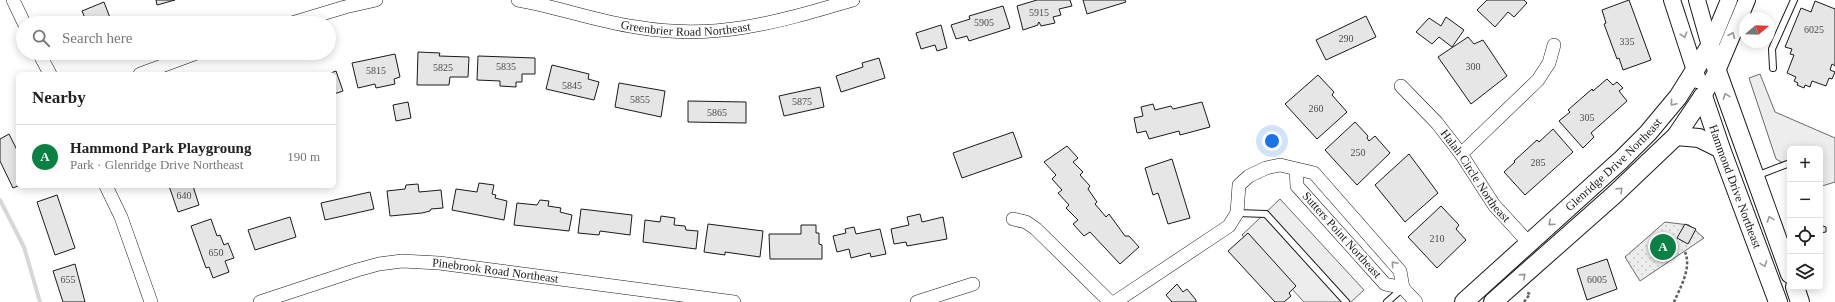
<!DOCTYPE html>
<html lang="en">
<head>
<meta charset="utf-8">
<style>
  body { margin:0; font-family:Georgia,serif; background:#f2f2f2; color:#222 }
  .controls { position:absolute; right:12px; bottom:12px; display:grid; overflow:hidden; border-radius:6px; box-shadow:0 2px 10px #0003 }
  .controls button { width:36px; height:36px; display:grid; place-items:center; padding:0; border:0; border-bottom:1px solid #e0e0e0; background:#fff; color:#222; font:20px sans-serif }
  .compass { position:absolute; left:1739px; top:12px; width:36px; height:36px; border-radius:50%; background:#fff; box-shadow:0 2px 10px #0003; rotate:71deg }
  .you { position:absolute; left:1272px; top:141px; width:14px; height:14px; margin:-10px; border:3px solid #fff; border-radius:50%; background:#1a73e8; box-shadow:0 0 0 6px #1a73e833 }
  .badge { display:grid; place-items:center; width:26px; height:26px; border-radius:50%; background:#0b8043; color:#fff; font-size:13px; font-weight:700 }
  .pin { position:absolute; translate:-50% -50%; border:2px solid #fff; box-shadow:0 1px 4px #0006 }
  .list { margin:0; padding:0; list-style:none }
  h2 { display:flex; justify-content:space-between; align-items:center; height:52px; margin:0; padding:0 16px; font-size:17px }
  h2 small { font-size:13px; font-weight:400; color:#767676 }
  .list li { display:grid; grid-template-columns:26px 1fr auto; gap:12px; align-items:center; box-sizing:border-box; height:64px; padding:0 16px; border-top:1px solid #e0e0e0 }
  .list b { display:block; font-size:15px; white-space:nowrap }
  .list p { margin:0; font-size:13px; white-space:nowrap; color:#767676 }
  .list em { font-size:13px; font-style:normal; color:#767676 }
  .icon { flex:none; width:22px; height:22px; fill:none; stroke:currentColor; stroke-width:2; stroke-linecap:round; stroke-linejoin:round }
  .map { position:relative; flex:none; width:1835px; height:302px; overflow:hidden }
  .search { position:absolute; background:#fff; box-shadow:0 2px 10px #0003; left:16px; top:16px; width:320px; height:44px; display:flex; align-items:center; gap:10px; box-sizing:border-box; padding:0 14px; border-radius:22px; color:#767676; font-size:15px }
  .panel { position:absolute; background:#fff; box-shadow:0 2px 10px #0003; left:16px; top:72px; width:320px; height:116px; border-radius:6px }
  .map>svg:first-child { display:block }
  .park { fill:url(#park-dots); stroke:#6a6a6a }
  .pitch { fill:#ededed; stroke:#6a6a6a }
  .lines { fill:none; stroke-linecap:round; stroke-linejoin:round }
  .stream { stroke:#d7d7d7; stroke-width:4 }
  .building { fill:#e6e6e6; stroke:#1a1a1a }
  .service-casing { stroke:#1a1a1a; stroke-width:8 }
  .minor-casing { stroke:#1a1a1a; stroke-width:14 }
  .tertiary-casing { stroke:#1a1a1a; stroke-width:18 }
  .secondary-casing { stroke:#1a1a1a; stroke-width:20 }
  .path { stroke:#5f5f5f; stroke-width:2.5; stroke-dasharray:3 2; stroke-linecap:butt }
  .service { stroke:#fff; stroke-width:6 }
  .minor { stroke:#fff; stroke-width:13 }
  .tertiary { stroke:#fff; stroke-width:16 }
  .secondary { stroke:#fff; stroke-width:18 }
  .oneway { stroke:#989898 }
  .labels { text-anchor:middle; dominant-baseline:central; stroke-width:3; stroke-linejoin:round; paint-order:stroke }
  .number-label { font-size:10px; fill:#4d4d4d }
  .street-label { font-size:12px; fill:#1a1a1a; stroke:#fff }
</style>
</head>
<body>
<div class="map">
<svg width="1835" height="302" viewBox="0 0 1835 302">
  <defs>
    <pattern id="park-dots" width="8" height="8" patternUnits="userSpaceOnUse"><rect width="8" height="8" fill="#ededed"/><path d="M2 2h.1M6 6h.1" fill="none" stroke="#cbcbcb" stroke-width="1.8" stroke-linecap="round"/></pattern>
  </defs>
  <rect width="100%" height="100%" fill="#fff"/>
  <polygon class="park" points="1665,222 1689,225 1704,238 1640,281 1625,257"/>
  <g class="pitch">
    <polygon points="1760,74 1775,112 1835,138 1835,182 1822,186 1820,185 1820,149 1790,149 1790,167 1776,159 1749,78"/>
    <polygon points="1280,199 1364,290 1351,302 1304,302 1242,235"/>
  </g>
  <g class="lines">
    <polyline class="stream" points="0,200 24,247 40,302"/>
  </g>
  <g class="building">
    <polygon points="156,0 175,0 157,5"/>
    <polygon points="1037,0 1070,0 1072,6 1059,9 1061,15 1053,17 1055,23 1041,26 1039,22 1038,23 1038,25 1023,30 1017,6"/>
    <polygon points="1083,0 1125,0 1126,2 1087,14"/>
    <polygon points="1487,0 1524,0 1527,3 1514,17 1508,12 1495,27 1477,10"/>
    <polygon points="1629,0 1651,60 1623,70 1619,58 1617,59 1604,24 1606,23 1602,10"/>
    <polygon points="1815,1 1835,9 1835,66 1832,64 1830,70 1835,72 1832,79 1829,78 1826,86 1812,81 1810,87 1805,85 1804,88 1797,85 1798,83 1794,81 1796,77 1787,73 1794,55 1790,54 1792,49 1785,47 1801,8 1811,12"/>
    <polygon points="104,2 112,23 87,23 82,11"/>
    <polygon points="1003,6 1010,28 969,41 967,36 956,39 951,25 970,19 969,16"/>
    <polygon points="1366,16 1376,37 1326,60 1316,40"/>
    <polygon points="1446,17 1464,30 1452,47 1439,37 1432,44 1416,32 1429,18 1441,26"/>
    <polygon points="941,25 947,48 937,51 935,45 921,49 916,33"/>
    <polygon points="1468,37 1474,44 1483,40 1507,76 1471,104 1438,57"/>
    <polygon points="418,52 440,53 439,56 469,57 468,77 450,77 449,85 417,85"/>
    <polygon points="395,54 400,77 394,79 395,84 376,88 375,84 358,88 352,63"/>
    <polygon points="478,56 535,58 535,74 522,74 522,82 516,82 516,87 500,86 500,81 477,80"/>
    <polygon points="879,58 885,78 841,92 836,76 863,67 862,63"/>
    <polygon points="552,65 589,74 588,79 599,82 594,100 546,89"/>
    <polygon points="336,71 343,91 334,94 334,74 328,74"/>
    <polygon points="1318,75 1334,92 1332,95 1347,112 1317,139 1285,104"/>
    <polygon points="1607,79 1613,85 1617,82 1623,88 1619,91 1627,101 1591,133 1594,137 1583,148 1559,121 1570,112 1568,110 1592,89 1593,91"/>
    <polygon points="619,83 665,91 661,117 615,107"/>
    <polygon points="820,87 824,107 784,116 779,96"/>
    <polygon points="688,101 746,102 746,123 688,122"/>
    <polygon points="408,102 411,118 396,121 393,105"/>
    <polygon points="1202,102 1210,127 1180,135 1179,131 1149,139 1146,131 1137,133 1134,118 1143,116 1141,107 1153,104 1155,110 1171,106 1173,109"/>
    <polygon points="1355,122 1368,136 1367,138 1369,141 1375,136 1390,153 1357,185 1325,150"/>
    <polygon points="1553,129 1573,152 1525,195 1504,172 1515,162 1514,161 1537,140 1539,142"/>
    <polygon points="1013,132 1022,157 962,178 953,153"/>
    <polygon points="9,134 18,152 18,186 13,188 0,161 0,139"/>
    <polygon points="1067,146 1078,158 1073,162 1083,172 1080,175 1090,186 1088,189 1097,202 1095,204 1106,217 1109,214 1125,236 1129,236 1139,247 1120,264 1090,232 1084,236 1073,224 1078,220 1066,208 1069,205 1058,193 1062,190 1052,179 1056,175 1044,162"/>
    <polygon points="1409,154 1438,193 1405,222 1375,185"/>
    <polygon points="1172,159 1190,218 1168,224 1158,193 1153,195 1145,168"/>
    <polygon points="479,183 494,185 492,194 496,195 495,198 507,201 504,220 452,210 456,189 477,192"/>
    <polygon points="418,184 419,192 441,190 443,208 431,209 430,211 422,213 390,216 387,191 405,189 406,185"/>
    <polygon points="169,186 193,186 199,205 178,212"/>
    <polygon points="370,192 374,209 325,220 321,203"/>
    <polygon points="57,195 75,248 55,255 37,202"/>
    <polygon points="540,200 549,201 548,206 561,208 560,212 572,215 569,231 514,225 517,203 537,205"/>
    <polygon points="1441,206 1459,225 1456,229 1466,240 1437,268 1408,237"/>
    <polygon points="581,209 632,215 630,235 600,231 599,235 578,233"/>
    <polygon points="920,214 922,222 943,217 947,239 907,246 906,242 894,244 891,229 909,225 907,217"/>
    <polygon points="661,216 675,218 674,225 685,226 686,230 698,231 696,249 643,242 645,220 660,222"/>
    <polygon points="290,217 296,237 255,250 248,230"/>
    <polygon points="211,219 217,236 220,235 224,245 228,243 234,258 225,261 229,272 213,278 209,267 206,268 191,226"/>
    <polygon points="708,224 763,231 760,257 725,252 725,255 704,252"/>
    <polygon points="1685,224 1696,229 1688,244 1677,238"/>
    <polygon points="801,225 816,225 816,233 819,233 819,244 822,245 822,259 770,259 769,234 801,234"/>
    <polygon points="1820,225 1826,227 1826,232 1820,233"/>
    <polygon points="854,227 856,234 880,229 886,254 871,257 870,253 851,258 849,249 837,252 833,236 846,233 845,229"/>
    <polygon points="1248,233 1296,286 1289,293 1291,296 1284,302 1275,302 1228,251"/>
    <polygon points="1607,259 1617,289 1587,300 1577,269"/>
    <polygon points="75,264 85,302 63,302 53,271"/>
    <polygon points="1177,284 1183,292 1187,289 1196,300 1196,302 1172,302 1166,295"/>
  </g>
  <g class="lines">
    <g class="service-casing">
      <g id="service">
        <polyline points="1773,68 1772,49 1794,0"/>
        <polyline points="1756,176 1790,163"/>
        <polyline points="1237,213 1266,214 1346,302"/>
        <polyline points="1387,302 1402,289"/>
      </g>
    </g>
    <g class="minor-casing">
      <g id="minor">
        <polyline points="13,0 24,23"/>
        <path id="s1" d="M518,0C558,7 596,21 636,27C716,41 778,22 853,0"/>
        <polyline points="292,23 345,7 376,0"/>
        <polyline points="39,53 50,74"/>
        <polyline points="140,74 197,53"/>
        <path id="s2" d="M1401,86L1437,123L1461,154L1494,205L1529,243"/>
        <polyline points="1461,154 1538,80 1549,63 1554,45"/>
        <polyline points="106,186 121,217 151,302"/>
        <polyline points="1013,219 1026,222 1036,229 1110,302"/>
        <polyline points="1403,288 1416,302"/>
        <path id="s3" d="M260,302L357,270L379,264L402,261L439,263L734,302"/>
        <polyline points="917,302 973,284"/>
        <polyline points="1115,302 1229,226 1237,213 1239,185 1249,176 1266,168 1280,165 1314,173 1400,271 1403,288 1385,284 1297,186 1296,169"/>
      </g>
    </g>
    <g class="tertiary-casing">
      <g id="tertiary">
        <polyline points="1672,0 1698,80"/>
        <polyline points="1697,0 1710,46"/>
        <polyline points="1710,46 1729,0"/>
        <polyline points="1703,96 1717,71 1747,0"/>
      </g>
    </g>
    <g class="secondary-casing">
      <g id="secondary">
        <polyline points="1710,46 1717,71 1790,274"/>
        <path id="s4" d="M1703,96L1721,149L1778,302"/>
        <polyline points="1676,136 1699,138 1721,149"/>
        <polyline points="1795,287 1800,302"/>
        <path id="s5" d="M1464,302L1621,160L1648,133L1678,97L1710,46"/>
        <polyline points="1493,302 1614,195 1676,136 1703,96"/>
      </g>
    </g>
    <g class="path">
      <polyline points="1524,302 1530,294 1526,292"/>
      <path d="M1674,302C1680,288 1692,268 1685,252"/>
    </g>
    <use href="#service" class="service"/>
    <use href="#minor" class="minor"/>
    <use href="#tertiary" class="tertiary"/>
    <use href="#secondary" class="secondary"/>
  </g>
  <defs><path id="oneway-chevron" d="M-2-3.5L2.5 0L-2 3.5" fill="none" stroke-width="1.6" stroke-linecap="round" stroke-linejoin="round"/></defs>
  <g class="oneway">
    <use href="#oneway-chevron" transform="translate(1684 35) rotate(72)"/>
    <use href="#oneway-chevron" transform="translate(1732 35) rotate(-67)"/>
    <use href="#oneway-chevron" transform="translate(1726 96) rotate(-110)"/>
    <use href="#oneway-chevron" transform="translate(1673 103) rotate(130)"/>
    <use href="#oneway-chevron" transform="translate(1620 190) rotate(-44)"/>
    <use href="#oneway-chevron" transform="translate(1770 219) rotate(-110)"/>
    <use href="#oneway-chevron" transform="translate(1551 223) rotate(138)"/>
    <use href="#oneway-chevron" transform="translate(1394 264) rotate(-131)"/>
    <use href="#oneway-chevron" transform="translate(1764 264) rotate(70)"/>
    <use href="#oneway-chevron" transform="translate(1523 276) rotate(-42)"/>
  </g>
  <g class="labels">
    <g class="number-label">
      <text x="1039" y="12">5915</text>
      <text x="984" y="22">5905</text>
      <text x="1814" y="29">6025</text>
      <text x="1346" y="38">290</text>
      <text x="1627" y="41">335</text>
      <text x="506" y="66">5835</text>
      <text x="1473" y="66">300</text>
      <text x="443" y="67">5825</text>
      <text x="376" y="70">5815</text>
      <text x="572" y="85">5845</text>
      <text x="640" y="99">5855</text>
      <text x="802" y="101">5875</text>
      <text x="1316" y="108">260</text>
      <text x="717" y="112">5865</text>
      <text x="1587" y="117">305</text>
      <text x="1358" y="152">250</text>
      <text x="1538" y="162">285</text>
      <text x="184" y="195">640</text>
      <text x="1437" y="238">210</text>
      <text x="216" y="252">650</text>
      <text x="68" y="279">655</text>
      <text x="1597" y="279">6005</text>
    </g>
    <g class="street-label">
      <text stroke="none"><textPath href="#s1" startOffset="171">Greenbrier Road Northeast</textPath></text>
      <text stroke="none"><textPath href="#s5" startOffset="203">Glenridge Drive Northeast</textPath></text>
      <text stroke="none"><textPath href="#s2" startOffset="117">Halah Circle Northeast</textPath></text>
      <text stroke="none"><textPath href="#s4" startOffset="96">Hammond Drive Northeast</textPath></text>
      <text transform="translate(1342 235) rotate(48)">Sutters Point Northeast</text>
      <text stroke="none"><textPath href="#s3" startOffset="242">Pinebrook Road Northeast</textPath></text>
    </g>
  </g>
</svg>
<div class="controls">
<button>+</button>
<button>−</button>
<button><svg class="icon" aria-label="locate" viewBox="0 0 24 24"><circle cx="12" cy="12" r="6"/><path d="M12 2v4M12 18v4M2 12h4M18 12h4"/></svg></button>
<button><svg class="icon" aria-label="layers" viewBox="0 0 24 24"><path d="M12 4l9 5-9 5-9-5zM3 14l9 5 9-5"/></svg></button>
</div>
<svg class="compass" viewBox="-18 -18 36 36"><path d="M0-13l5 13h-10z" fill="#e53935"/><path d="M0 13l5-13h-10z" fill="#767676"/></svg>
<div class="you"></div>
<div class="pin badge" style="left:1663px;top:247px">A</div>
<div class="search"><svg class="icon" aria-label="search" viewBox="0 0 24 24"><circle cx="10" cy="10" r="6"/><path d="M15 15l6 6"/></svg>Search here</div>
<section class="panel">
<h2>Nearby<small></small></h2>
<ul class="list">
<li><span class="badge">A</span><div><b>Hammond Park Playgroung</b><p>Park · Glenridge Drive Northeast</p></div><em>190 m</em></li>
</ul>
</section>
</div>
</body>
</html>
